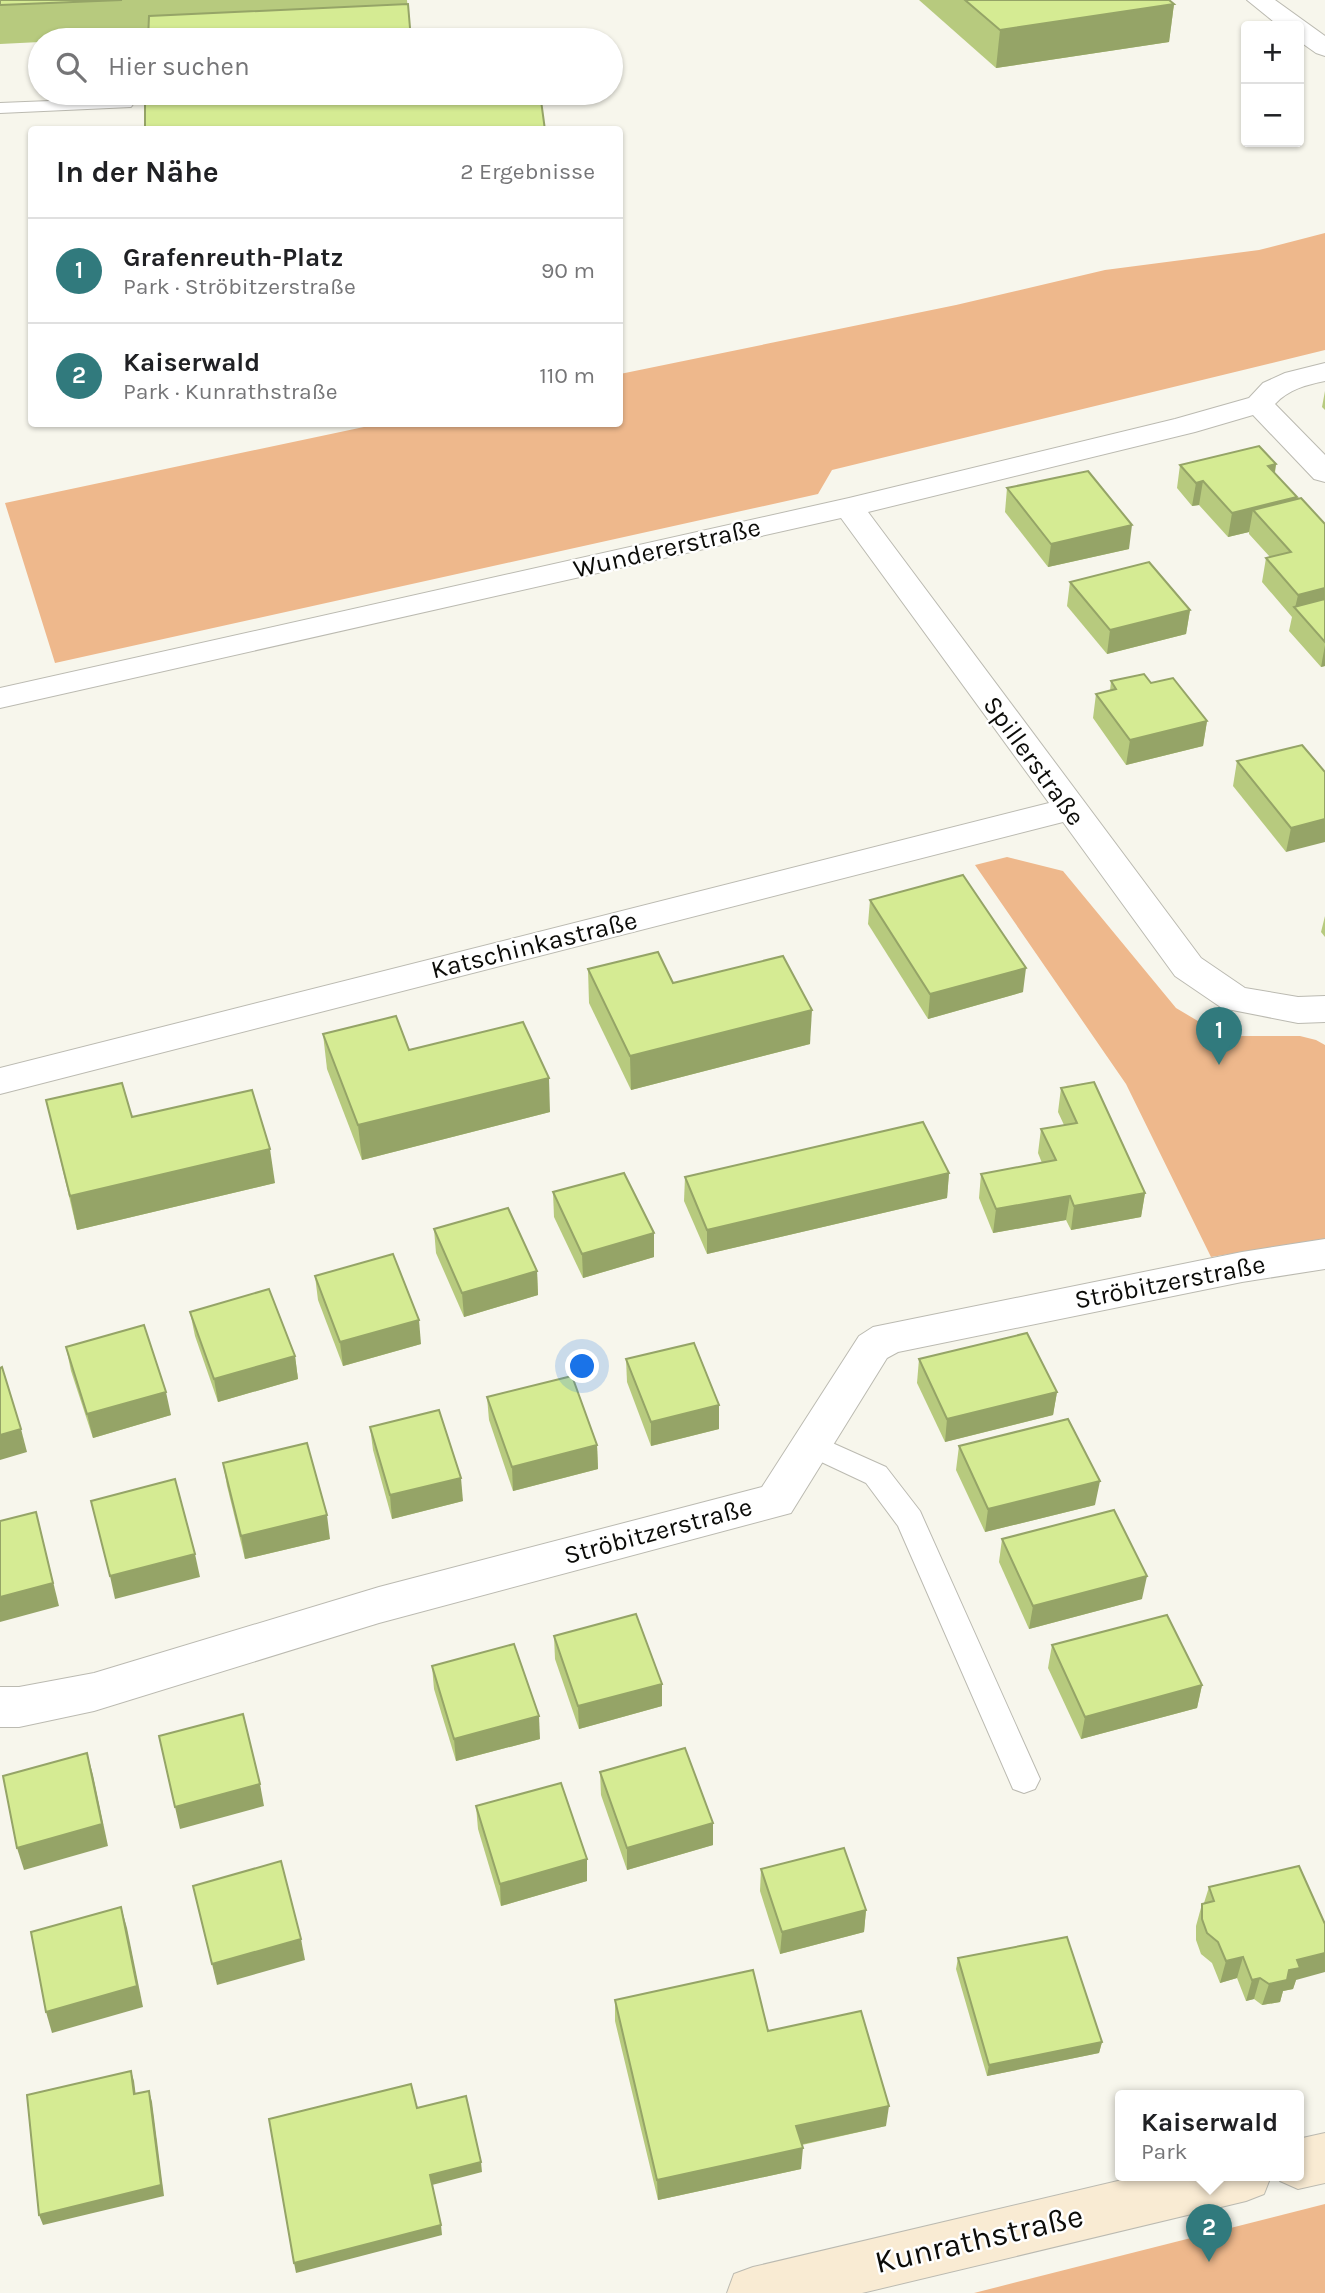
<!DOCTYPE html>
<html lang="de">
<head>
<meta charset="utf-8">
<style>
  body { margin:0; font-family:Karla,sans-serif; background:#f6f6f6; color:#202124 }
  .controls { position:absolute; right:21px; top:21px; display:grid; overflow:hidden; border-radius:7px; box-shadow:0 2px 5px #0004 }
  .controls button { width:63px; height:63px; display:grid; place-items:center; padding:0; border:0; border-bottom:2px solid #e0e0e0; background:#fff; color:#202124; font:35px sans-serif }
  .you { position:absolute; left:583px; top:1367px; width:24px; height:24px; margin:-18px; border:5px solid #fff; border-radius:50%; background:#1a73e8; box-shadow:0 0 0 10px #1a73e833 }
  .badge { display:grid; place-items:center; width:46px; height:46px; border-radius:50%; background:#317a7d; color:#fff; font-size:23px; font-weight:700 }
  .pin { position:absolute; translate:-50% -58px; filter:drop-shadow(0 2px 4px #0008) }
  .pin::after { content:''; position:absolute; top:37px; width:24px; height:21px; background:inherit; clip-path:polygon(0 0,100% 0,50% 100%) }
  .popup { position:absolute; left:1115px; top:2090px; width:189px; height:91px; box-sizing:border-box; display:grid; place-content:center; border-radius:7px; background:#fff; filter:drop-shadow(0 2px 5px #0005); font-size:23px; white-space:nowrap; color:#757577 }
  .popup b { font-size:26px; color:#202124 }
  .popup::after { content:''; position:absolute; left:50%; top:100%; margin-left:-14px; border:14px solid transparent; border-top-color:#fff }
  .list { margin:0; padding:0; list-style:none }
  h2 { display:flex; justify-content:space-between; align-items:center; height:91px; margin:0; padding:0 28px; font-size:30px }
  h2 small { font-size:23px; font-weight:400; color:#757577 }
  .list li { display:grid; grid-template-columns:46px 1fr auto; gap:21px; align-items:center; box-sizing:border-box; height:105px; padding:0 28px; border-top:2px solid #e0e0e0 }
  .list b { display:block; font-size:26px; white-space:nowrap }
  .list p { margin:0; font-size:23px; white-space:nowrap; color:#757577 }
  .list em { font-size:23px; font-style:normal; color:#757577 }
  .icon { flex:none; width:38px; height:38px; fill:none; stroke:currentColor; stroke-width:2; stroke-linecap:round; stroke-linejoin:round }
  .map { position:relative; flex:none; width:1325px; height:2293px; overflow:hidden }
  .search { position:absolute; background:#fff; box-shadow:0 2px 5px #0004; left:28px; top:28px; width:595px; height:77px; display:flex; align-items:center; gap:18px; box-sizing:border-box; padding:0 24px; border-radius:38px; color:#757577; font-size:26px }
  .panel { position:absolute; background:#fff; box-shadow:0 2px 5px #0004; left:28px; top:126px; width:595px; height:301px; border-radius:7px }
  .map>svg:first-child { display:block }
  .green { fill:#eeb88c }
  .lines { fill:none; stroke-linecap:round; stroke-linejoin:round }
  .lane-casing { stroke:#bbbab1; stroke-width:2 }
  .street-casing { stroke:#bbbab1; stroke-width:2 }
  .secondary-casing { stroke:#bbbab1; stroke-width:2 }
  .lane { fill:#fff; fill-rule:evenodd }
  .street { fill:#fff; fill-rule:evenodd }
  .secondary { fill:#f9ebd3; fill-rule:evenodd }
  .wall { fill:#b7ca7e }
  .shaded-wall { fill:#95a467 }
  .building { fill:#d5eb93; stroke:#95a467; stroke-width:2 }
  .labels { text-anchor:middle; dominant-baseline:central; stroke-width:5; stroke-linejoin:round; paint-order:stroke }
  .street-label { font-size:26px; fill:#0c0c09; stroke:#fff }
  .near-street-label { font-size:32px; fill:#0c0c09; stroke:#fff }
</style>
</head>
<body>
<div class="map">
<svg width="1325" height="2293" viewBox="0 0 1325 2293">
  <rect width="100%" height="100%" fill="#f7f6ec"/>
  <g class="green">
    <polygon points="1325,233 1325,350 832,470 818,494 55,663 5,503 378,424 620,424 620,374 956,305 1105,270 1259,250"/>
    <polygon points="1007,857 1063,871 1176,1008 1208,1027 1242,1036 1300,1036 1316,1040 1325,1045 1325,1239 1211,1257 1126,1084 975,865"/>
    <polygon points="1325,2204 1325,2293 974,2293"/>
  </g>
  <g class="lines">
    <g class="lane-casing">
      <g id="lane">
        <polygon points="125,98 131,99 134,103 131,107 0,113 0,103"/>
        <polygon points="810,1433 886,1467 920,1511 1040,1779 1035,1789 1024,1793 1013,1789 898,1526 866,1483 800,1452 796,1444 800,1436"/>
      </g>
    </g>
    <g class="street-casing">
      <g id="street">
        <polygon points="1247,0 1275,0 1325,36 1325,56 1316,53 1299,41 1299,26 1279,26"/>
        <path d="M1325,363V381C1306,385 1289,389 1275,404L1325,455V482L1314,479L1253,415L1195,432L868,512L1201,958L1245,988L1298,997L1325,996V1022L1298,1023L1222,1008L1175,976L1063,822L0,1094V1068L1049,803L841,518L0,708V688L849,498L1175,419L1249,398L1263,383L1285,373Z"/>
        <polygon points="1325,1239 1325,1269 1242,1282 898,1352 887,1358 791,1513 379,1623 94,1711 19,1727 0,1727 0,1687 19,1687 94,1673 379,1587 762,1487 859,1336 873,1327 1242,1252"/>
      </g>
    </g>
    <g class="secondary-casing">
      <g id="secondary">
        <polygon points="1325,2133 1325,2183 1298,2189 1280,2181 1278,2176 1298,2176 1298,2139"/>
        <polygon points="1139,2176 1271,2176 1264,2194 1246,2201 862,2293 727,2293 734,2274 753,2267"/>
      </g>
    </g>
    <use href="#lane" class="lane"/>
    <use href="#street" class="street"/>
    <use href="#secondary" class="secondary"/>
  </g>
  <g class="wall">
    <polygon points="0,0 407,0 411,40 148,38 86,40 40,40 40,42 0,44"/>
    <polygon points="919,0 1169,0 1174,4 1169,42 996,68"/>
    <polygon points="1325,391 1325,410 1322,407"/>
    <polygon points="1276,464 1275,473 1297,499 1325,524 1325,666 1321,667 1289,631 1292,617 1262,582 1266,558 1270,557 1249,534 1249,532 1228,537 1199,505 1192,506 1177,488 1180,465"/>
    <polygon points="1007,488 1129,549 1048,567 1005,512"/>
    <polygon points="1070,582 1190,610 1186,634 1107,654 1067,606"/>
    <polygon points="1111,681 1151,683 1207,721 1203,746 1126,765 1093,718 1096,694 1110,691"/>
    <polygon points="1237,761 1325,772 1286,852 1233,786"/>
    <polygon points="870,900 1023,992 928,1019 868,924"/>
    <polygon points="1325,916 1325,937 1321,932"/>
    <polygon points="588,969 673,983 810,1044 631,1090 589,1003"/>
    <polygon points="323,1034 409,1050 550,1112 362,1160 327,1069"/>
    <polygon points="1061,1088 1145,1193 1141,1217 1071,1230 1066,1220 993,1233 979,1198 981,1174 1042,1163 1038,1153 1041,1129 1064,1125 1058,1112"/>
    <polygon points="46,1100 132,1117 275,1183 77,1230"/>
    <polygon points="949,1173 947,1198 707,1254 684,1201 685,1177"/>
    <polygon points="553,1192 654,1257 583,1278 554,1217"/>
    <polygon points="434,1229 537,1271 538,1295 464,1317 436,1253"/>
    <polygon points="315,1276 421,1344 343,1366 318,1300"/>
    <polygon points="190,1312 295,1356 298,1379 218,1402 195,1336"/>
    <polygon points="66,1347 171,1415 93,1438 71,1371"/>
    <polygon points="626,1359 719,1405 719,1429 651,1446 627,1382"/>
    <polygon points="919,1359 1057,1392 1053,1415 945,1442 917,1383"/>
    <polygon points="487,1397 597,1445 598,1469 513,1491 489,1420"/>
    <polygon points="370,1427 463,1501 392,1519 373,1450"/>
    <polygon points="959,1446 1095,1505 985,1532 956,1470"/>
    <polygon points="223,1463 330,1539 245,1559 227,1486"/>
    <polygon points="1002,1539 1142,1599 1029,1629 999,1562"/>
    <polygon points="554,1636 662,1706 579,1729 555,1659"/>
    <polygon points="1052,1645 1202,1685 1197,1708 1081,1739 1048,1668"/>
    <polygon points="432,1666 540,1739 456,1761 434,1689"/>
    <polygon points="600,1772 713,1823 713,1845 627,1870 601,1795"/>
    <polygon points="476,1806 587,1881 501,1906 478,1829"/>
    <polygon points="761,1869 866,1910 864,1932 780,1954 760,1891"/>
    <polygon points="1209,1887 1296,1980 1293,1989 1283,1991 1280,2002 1262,2005 1254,1999 1246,2001 1237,1978 1220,1983 1212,1963 1201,1954 1196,1940 1196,1926 1202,1904 1204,1903"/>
    <polygon points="958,1958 1102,2042 1099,2053 987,2076 956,1969"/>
    <polygon points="615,2000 768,2031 886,2126 802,2145 801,2169 658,2200 615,2021"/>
  </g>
  <g class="shaded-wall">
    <polygon points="1174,4 1169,42 996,68 1000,30"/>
    <polygon points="1276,464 1272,488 1268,466"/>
    <polygon points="1203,481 1199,505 1192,506 1196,483"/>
    <polygon points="1297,497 1293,521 1253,510 1249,532 1228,537 1232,513"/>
    <polygon points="1132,525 1129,549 1048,567 1051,544"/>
    <polygon points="1325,588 1325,611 1295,608 1298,595"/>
    <polygon points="1190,610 1186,634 1107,654 1110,630"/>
    <polygon points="1325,645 1325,666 1321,667"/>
    <polygon points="1207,721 1203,746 1126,765 1130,740"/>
    <polygon points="1325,819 1325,842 1286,852 1291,828"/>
    <polygon points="1026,968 1023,992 928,1019 930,994"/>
    <polygon points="812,1010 810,1044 631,1090 630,1056"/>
    <polygon points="549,1078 550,1112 362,1160 358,1125"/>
    <polygon points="270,1149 275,1183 77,1230 70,1196"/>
    <polygon points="949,1173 947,1198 707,1254 707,1230"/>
    <polygon points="1145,1193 1141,1217 1071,1230 1074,1206"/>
    <polygon points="1070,1196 1066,1220 993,1233 996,1209"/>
    <polygon points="654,1233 654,1257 583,1278 582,1254"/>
    <polygon points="537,1271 538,1295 464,1317 462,1293"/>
    <polygon points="419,1320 421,1344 343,1366 340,1342"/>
    <polygon points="295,1356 298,1379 218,1402 214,1379"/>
    <polygon points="166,1392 171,1415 93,1438 87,1414"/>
    <polygon points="1057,1392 1053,1415 945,1442 947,1419"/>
    <polygon points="719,1405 719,1429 651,1446 651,1422"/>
    <polygon points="21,1429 27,1452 0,1460 0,1435"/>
    <polygon points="597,1445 598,1469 513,1491 512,1467"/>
    <polygon points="461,1478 463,1501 392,1519 390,1495"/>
    <polygon points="1100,1481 1095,1505 985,1532 988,1509"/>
    <polygon points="36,1512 59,1606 0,1622 0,1597"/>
    <polygon points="327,1515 330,1539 245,1559 241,1536"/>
    <polygon points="195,1554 200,1577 115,1599 110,1576"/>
    <polygon points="1147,1576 1142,1599 1029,1629 1033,1606"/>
    <polygon points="662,1684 662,1706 579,1729 578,1706"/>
    <polygon points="1202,1685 1197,1708 1081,1739 1085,1717"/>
    <polygon points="539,1716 540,1739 456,1761 454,1739"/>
    <polygon points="87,1753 93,1775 108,1846 24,1870 17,1848"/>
    <polygon points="260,1784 264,1806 180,1829 175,1807"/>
    <polygon points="713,1823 713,1845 627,1870 627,1848"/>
    <polygon points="587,1859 587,1881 501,1906 500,1884"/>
    <polygon points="121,1907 127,1928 143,2007 52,2033 46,2012"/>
    <polygon points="866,1910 864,1932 780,1954 782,1932"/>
    <polygon points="301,1939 305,1960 217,1985 212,1964"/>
    <polygon points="1325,1953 1325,1972 1296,1980 1293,1989 1283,1991 1280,2002 1262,2005 1269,1984 1297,1960"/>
    <polygon points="1243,1957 1237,1978 1220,1983 1226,1961"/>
    <polygon points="1260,1978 1254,1999 1246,2001 1252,1980"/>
    <polygon points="1102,2042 1099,2053 987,2076 989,2065"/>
    <polygon points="131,2071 134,2081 137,2105 134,2094"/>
    <polygon points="149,2091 152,2102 164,2196 43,2225 39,2215"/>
    <polygon points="889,2106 886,2126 794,2146 796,2126"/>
    <polygon points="803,2148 801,2169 658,2200 657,2180"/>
    <polygon points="481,2162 482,2172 432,2185 430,2175"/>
    <polygon points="441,2225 442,2235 296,2273 294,2263"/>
  </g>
  <g class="building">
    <polygon points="0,0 122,0 0,5"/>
    <polygon points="965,0 1169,0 1174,4 1000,30"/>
    <polygon points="408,4 411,40 148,40 149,16"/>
    <polygon points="145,93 540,93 545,130 145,130"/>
    <polygon points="1259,446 1276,464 1268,466 1297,497 1232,513 1203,481 1196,483 1180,465"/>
    <polygon points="1088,471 1132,525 1051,544 1007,488"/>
    <polygon points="1301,498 1325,524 1325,588 1298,595 1266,558 1291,552 1253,510"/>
    <polygon points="1149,562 1190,610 1110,630 1070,582"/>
    <polygon points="1325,599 1325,642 1294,607"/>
    <polygon points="1144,674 1151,683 1173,678 1207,721 1130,740 1096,694 1116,689 1111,681"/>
    <polygon points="1302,745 1325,772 1325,819 1291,828 1237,761"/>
    <polygon points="963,875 1026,968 930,994 870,900"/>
    <polygon points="658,952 673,983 783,956 812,1010 630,1056 588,969"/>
    <polygon points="396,1016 409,1050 523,1022 549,1078 358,1125 323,1034"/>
    <polygon points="1094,1082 1145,1193 1074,1206 1070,1196 996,1209 981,1174 1056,1160 1041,1129 1077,1123 1061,1088"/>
    <polygon points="122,1083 132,1117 252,1090 270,1149 70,1196 46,1100"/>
    <polygon points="923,1122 949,1173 707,1230 685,1177"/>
    <polygon points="624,1173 654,1233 582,1254 553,1192"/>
    <polygon points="508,1208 537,1271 462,1293 434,1229"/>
    <polygon points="393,1254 419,1320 340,1342 315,1276"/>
    <polygon points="269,1289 295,1356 214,1379 190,1312"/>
    <polygon points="144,1325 166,1392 87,1414 66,1347"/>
    <polygon points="1027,1333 1057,1392 947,1419 919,1359"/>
    <polygon points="694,1343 719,1405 651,1422 626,1359"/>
    <polygon points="2,1367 21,1429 0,1435 0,1368"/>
    <polygon points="572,1376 597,1445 512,1467 487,1397"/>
    <polygon points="439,1410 461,1478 390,1495 370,1427"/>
    <polygon points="1068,1419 1100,1481 988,1509 959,1446"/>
    <polygon points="307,1443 327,1515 241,1536 223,1463"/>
    <polygon points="175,1479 195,1554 110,1576 91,1501"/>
    <polygon points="1114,1510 1147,1576 1033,1606 1002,1539"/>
    <polygon points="36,1512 53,1583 0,1597 0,1521"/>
    <polygon points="636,1614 662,1684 578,1706 554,1636"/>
    <polygon points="1167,1615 1202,1685 1085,1717 1052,1645"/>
    <polygon points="514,1644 539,1716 454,1739 432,1666"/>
    <polygon points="243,1714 260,1784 175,1807 159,1736"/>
    <polygon points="685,1748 713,1823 627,1848 600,1772"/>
    <polygon points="87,1753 102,1824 17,1848 3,1776"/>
    <polygon points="561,1783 587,1859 500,1884 476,1806"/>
    <polygon points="844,1848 866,1910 782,1932 761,1869"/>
    <polygon points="281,1861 301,1939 212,1964 193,1886"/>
    <polygon points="1299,1866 1325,1924 1325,1953 1297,1960 1300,1968 1289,1970 1287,1980 1269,1984 1260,1978 1252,1980 1243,1957 1226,1961 1218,1942 1207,1933 1202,1919 1202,1904 1214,1901 1209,1887"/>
    <polygon points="121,1907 137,1986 46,2012 31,1932"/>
    <polygon points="1067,1937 1102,2042 989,2065 958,1958"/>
    <polygon points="753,1970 768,2031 861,2011 889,2106 796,2126 803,2148 657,2180 615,2000"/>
    <polygon points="131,2071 134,2094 149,2091 161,2185 39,2215 27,2095"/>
    <polygon points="411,2084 417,2108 466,2096 481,2162 430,2175 441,2225 294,2263 269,2119"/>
  </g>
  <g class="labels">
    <g class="street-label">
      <text transform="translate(667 548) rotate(-13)">Wundererstraße</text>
      <text transform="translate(1034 761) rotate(54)">Spillerstraße</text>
      <text transform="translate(534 945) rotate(-14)">Katschinkastraße</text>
      <text transform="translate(1170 1282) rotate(-11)">Ströbitzerstraße</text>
      <text transform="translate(658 1531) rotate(-15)">Ströbitzerstraße</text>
    </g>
    <g class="near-street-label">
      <text transform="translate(979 2239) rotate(-13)">Kunrathstraße</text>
    </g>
  </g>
</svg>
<div class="controls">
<button>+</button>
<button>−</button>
</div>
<div class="you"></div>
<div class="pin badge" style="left:1219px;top:1065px">1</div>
<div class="pin badge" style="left:1209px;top:2262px">2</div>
<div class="popup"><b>Kaiserwald</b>Park</div>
<div class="search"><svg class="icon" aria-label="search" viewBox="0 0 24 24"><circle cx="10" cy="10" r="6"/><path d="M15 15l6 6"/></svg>Hier suchen</div>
<section class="panel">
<h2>In der Nähe<small>2 Ergebnisse</small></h2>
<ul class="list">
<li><span class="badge">1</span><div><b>Grafenreuth-Platz</b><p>Park · Ströbitzerstraße</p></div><em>90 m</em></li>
<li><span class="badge">2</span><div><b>Kaiserwald</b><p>Park · Kunrathstraße</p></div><em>110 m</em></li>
</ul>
</section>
</div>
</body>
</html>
